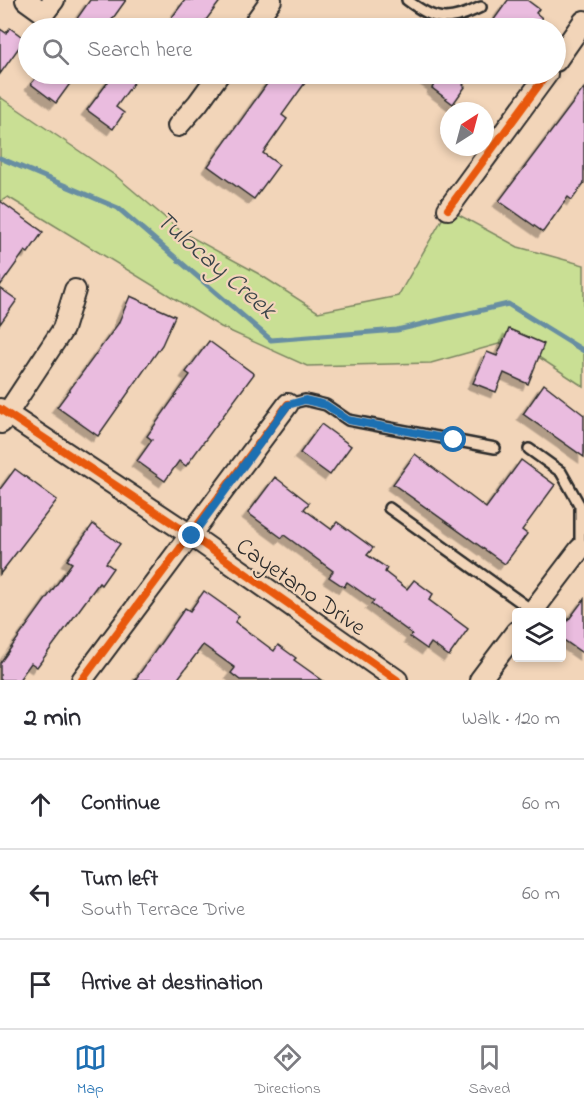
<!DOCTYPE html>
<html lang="en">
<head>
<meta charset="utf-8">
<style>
  body { margin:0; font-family:"Indie Flower",sans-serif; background:#f7f7f7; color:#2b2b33 }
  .controls { position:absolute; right:18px; bottom:18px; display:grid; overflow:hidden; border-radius:6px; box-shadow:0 3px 9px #0003 }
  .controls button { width:54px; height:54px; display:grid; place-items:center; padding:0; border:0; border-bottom:2px solid #e1e1e2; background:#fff; color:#2b2b33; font:30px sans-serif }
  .compass { position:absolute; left:440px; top:102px; width:54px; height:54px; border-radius:50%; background:#fff; box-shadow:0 3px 9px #0003; rotate:36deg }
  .stop { position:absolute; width:18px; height:18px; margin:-14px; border:4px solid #1f6fb2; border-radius:50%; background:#fff }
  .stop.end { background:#1f6fb2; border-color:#fff; box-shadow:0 2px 6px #0008 }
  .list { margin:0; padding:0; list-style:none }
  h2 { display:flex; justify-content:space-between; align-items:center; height:78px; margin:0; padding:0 24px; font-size:26px }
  h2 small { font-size:20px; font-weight:400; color:#7c7c81 }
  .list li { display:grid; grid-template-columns:39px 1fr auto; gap:18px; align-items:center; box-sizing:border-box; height:90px; padding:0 24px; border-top:2px solid #e1e1e2 }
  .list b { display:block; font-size:22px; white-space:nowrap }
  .list p { margin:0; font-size:20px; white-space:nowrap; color:#7c7c81 }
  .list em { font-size:20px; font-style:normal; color:#7c7c81 }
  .icon { flex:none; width:33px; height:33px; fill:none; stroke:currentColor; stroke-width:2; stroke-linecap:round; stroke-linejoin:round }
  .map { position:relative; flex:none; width:584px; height:680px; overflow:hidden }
  .search { position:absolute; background:#fff; box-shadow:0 3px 9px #0003; left:18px; right:18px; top:18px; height:66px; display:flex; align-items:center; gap:15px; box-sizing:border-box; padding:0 21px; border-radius:33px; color:#7c7c81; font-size:22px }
  .sheet { height:348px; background:#fff }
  nav { display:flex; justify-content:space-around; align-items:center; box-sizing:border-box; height:84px; border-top:2px solid #e1e1e2; background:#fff; font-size:16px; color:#7c7c81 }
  nav a { display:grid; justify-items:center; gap:3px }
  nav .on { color:#1f6fb2 }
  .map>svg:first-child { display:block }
  .green { fill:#c9df94; stroke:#7a8560; stroke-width:1.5 }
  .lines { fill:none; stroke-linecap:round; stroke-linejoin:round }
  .stream { stroke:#678ea2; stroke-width:5 }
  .building { fill:#eabcdf; stroke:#2b2b2b; stroke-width:1.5; filter:url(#shadow) }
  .service-casing { stroke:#2b2b2b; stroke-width:14 }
  .minor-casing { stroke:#2b2b2b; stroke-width:24 }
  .service { stroke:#f2d5b9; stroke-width:9 }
  .minor { stroke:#f2d5b9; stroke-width:20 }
  .cycleway-casing { stroke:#f2d5b9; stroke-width:11 }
  .cycleway { stroke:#e8590c; stroke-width:8 }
  .route { stroke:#1f6fb2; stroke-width:8 }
  .labels { text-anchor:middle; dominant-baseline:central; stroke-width:4.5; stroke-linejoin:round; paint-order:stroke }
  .street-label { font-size:24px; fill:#2b2b2b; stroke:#f2d5b9 }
  .water-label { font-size:26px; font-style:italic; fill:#3a4449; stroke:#f2d5b9 }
</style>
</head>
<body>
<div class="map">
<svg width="584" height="680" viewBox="0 0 584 680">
  <defs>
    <filter id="shadow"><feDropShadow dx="-5.5" dy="5.5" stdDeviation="0" flood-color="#0004"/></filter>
  </defs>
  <rect width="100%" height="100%" fill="#f2d5b9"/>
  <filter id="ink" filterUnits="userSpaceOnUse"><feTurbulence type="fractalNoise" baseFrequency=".0167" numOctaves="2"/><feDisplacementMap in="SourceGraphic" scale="12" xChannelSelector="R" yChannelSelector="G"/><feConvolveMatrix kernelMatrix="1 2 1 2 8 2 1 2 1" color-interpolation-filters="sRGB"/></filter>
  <g filter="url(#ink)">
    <polygon class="green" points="0,97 116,176 182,232 259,274 318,312 398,296 448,209 518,247 584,265 584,387 513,340 431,363 307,366 221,327 8,197 0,202"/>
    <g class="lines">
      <polyline class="stream" points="0,158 118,208 271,340 397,330 508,304 584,351"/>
    </g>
    <g class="building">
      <polygon points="90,0 126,0 106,28 88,28 76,20"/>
      <polygon points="185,0 221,0 200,28 164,28"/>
      <polygon points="508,0 527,0 539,9 536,13 542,18 535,28 488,28"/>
      <polygon points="10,28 25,39 0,74 0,29 6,33"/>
      <polygon points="39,74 77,74 56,103 31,84"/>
      <polygon points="114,74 140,74 116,107 124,113 113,129 87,110"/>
      <polygon points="274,74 292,74 305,83 282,115 287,119 263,153 279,165 254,199 208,166"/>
      <polygon points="418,74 471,74 463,85 465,87 453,104 432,88 434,85"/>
      <polygon points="584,88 584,183 572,200 568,197 543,232 499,201"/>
      <polygon points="0,201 43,232 28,253 25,251 0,286"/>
      <polygon points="0,288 17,300 0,324"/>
      <polygon points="130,296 175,316 162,345 98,436 57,407 118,324"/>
      <polygon points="509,329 544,344 528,384 504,373 496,392 473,383 487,352 497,356"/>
      <polygon points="209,341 254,374 186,466 179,461 165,481 137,461 152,440 147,436 190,375 186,372"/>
      <polygon points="544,384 584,415 584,457 523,414"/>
      <polygon points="321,424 351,446 330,475 300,453"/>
      <polygon points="415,454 486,508 521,460 555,485 522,530 527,534 505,564 393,484"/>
      <polygon points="15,469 57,500 0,574 0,489"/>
      <polygon points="275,477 309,503 304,509 331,529 337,522 373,548 367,555 387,568 385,572 407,589 414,580 433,594 429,600 468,629 449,656 431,643 427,649 410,637 412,634 371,604 374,601 347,582 344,587 329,577 333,571 284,535 282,538 248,513"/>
      <polygon points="93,524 120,544 106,563 113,568 101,585 99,583 37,667 31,663 19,680 0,680 0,663 72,563 67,560"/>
      <polygon points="204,591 239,616 235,622 274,651 278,645 296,658 294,660 322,680 240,680 231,673 235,668 203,645 177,680 135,680 185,608 190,611"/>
      <polygon points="584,599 584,654 561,638 561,630"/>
    </g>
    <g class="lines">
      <g class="service-casing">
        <g id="service">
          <path d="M407,0C436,22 448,23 481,7"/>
          <polyline points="288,404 305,400 326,405 348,420 495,448"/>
          <polyline points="529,449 561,472 580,506 580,549 582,549"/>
          <polyline points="389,508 533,611"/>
        </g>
      </g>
      <g class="minor-casing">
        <g id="minor">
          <polyline points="26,0 44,13 54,0"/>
          <polyline points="251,28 271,0"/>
          <polyline points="556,61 584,21"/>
          <polyline points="178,126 198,103 219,74"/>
          <polyline points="448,209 547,74"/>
          <polyline points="0,409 192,536 397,680"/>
          <polyline points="1,423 63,329 75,290"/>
          <polyline points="532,612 580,549"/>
          <polyline points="82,680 288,404"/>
          <polyline points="480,680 516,632"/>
        </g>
      </g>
      <use href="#service" class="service"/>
      <use href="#minor" class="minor"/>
      <g class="cycleway-casing">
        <g id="cycleway">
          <polyline points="448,209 547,74"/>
          <polyline points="0,409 192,536 397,680"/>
          <polyline points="82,680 288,404"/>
        </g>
      </g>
      <use href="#cycleway" class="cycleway"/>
    </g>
  </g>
  <g class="lines" filter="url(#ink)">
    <polyline class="route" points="192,536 288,405 305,400 326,405 348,420 454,440"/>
  </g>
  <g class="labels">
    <g class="street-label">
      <text transform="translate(300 588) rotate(35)">Cayetano Drive</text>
    </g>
    <g class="water-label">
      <text transform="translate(215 266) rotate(41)">Tulocay Creek</text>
    </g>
  </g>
</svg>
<div class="controls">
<button><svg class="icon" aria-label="layers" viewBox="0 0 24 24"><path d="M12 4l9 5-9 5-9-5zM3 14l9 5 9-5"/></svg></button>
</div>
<svg class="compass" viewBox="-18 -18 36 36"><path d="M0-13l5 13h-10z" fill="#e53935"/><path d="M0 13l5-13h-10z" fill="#7c7c81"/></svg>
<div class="stop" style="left:454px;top:440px"></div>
<div class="stop end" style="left:192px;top:536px"></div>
<div class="search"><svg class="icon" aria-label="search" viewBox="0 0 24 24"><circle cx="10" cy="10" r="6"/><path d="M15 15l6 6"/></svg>Search here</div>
</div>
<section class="sheet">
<h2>2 min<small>Walk · 120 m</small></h2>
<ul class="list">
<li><svg class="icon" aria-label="ahead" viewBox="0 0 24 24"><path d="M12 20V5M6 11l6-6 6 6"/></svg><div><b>Continue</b></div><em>60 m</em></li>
<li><svg class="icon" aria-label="left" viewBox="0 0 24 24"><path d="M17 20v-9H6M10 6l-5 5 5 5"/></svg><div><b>Turn left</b><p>South Terrace Drive</p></div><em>60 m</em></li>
<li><svg class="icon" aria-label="arrive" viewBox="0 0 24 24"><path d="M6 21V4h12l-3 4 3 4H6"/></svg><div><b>Arrive at destination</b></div></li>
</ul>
</section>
<nav>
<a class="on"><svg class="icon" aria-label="map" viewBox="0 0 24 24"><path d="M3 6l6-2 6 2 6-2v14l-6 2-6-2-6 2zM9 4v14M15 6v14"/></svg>Map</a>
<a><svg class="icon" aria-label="directions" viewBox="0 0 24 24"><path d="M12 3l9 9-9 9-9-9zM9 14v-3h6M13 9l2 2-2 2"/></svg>Directions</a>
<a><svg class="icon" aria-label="saved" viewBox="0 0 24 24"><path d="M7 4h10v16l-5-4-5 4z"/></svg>Saved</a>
</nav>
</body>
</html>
